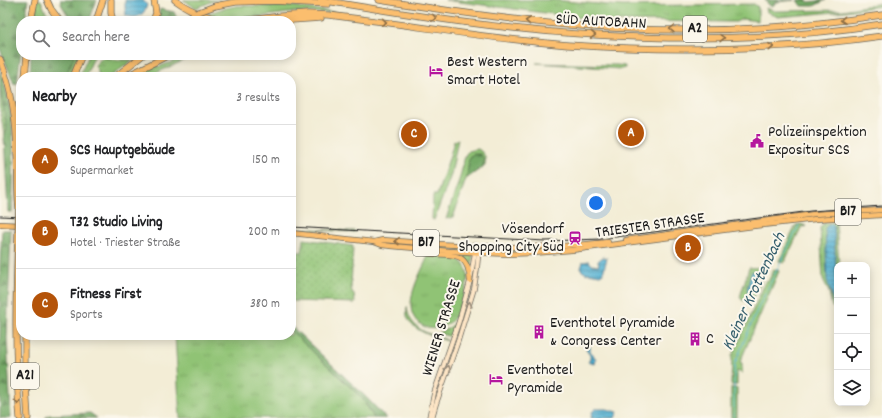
<!DOCTYPE html>
<html lang="en">
<head>
<meta charset="utf-8">
<style>
  body { margin:0; font-family:Dekko,sans-serif; background:#f2f2f2; color:#202124 }
  .controls { position:absolute; right:12px; bottom:12px; display:grid; overflow:hidden; border-radius:8px; box-shadow:0 2px 10px #0003 }
  .controls button { width:36px; height:36px; display:grid; place-items:center; padding:0; border:0; border-bottom:1px solid #e0e0e0; background:#fff; color:#202124; font:20px sans-serif }
  .you { position:absolute; left:596px; top:203px; width:14px; height:14px; margin:-10px; border:3px solid #fff; border-radius:50%; background:#1a73e8; box-shadow:0 0 0 6px #1a73e833 }
  .badge { display:grid; place-items:center; width:26px; height:26px; border-radius:50%; background:#b45309; color:#fff; font-size:13px; font-weight:700 }
  .pin { position:absolute; translate:-50% -50%; border:2px solid #fff; box-shadow:0 1px 4px #0006 }
  .list { margin:0; padding:0; list-style:none }
  h2 { display:flex; justify-content:space-between; align-items:center; height:52px; margin:0; padding:0 16px; font-size:17px }
  h2 small { font-size:13px; font-weight:400; color:#757577 }
  .list li { display:grid; grid-template-columns:26px 1fr auto; gap:12px; align-items:center; box-sizing:border-box; height:72px; padding:0 16px; border-top:1px solid #e0e0e0 }
  .list b { display:block; font-size:15px; white-space:nowrap }
  .list p { margin:0; font-size:13px; white-space:nowrap; color:#757577 }
  .list em { font-size:13px; font-style:normal; color:#757577 }
  .icon { flex:none; width:22px; height:22px; fill:none; stroke:currentColor; stroke-width:2; stroke-linecap:round; stroke-linejoin:round }
  .map { position:relative; flex:none; width:882px; height:418px; overflow:hidden }
  .search { position:absolute; background:#fff; box-shadow:0 2px 10px #0003; left:16px; top:16px; width:280px; height:44px; display:flex; align-items:center; gap:10px; box-sizing:border-box; padding:0 14px; border-radius:16px; color:#757577; font-size:15px }
  .panel { position:absolute; background:#fff; box-shadow:0 2px 10px #0003; left:16px; top:72px; width:280px; height:268px; border-radius:16px }
  .map>svg:first-child { display:block }
  .grass { fill:url(#grass-tufts); stroke:#567048; fill-rule:evenodd }
  .forest { fill:url(#forest-firs); stroke:#486241 }
  .garden { fill:url(#garden-dots); stroke:#567048 }
  .water { fill:url(#water-rules); stroke:#386676 }
  .lines { fill:none; stroke-linecap:round; stroke-linejoin:round }
  .stream { stroke:#53b0d1; stroke-width:1 }
  .secondary-casing { stroke:#67655d; stroke-width:5.5 }
  .primary-casing { stroke:#67655d; stroke-width:6 }
  .motorway-casing { stroke:#67655d; stroke-width:7 }
  .secondary { stroke:#fde5c5; stroke-width:4 }
  .primary { stroke:#fbbe6e; stroke-width:4.5 }
  .motorway { stroke:#fbbe6e; stroke-width:5.5 }
  .tram { stroke:#1c1c1c; stroke-width:1 }
  .motorway-bridge-casing { stroke:#67655d; stroke-width:7; stroke-linecap:butt }
  .motorway-bridge { stroke:#fbbe6e; stroke-width:5.5 }
  .oneway { stroke:#8c6d45 }
  .oneway2 { stroke:#988b79 }
  .labels { text-anchor:middle; dominant-baseline:central; stroke-width:4; stroke-linejoin:round; paint-order:stroke }
  .shield { fill:#fbf7ec; stroke:#5f5e5a; stroke-width:1 }
  .shield-label { font-size:15px; font-weight:bold; fill:#1c1c1c }
  .street-label { font-size:16px; fill:#1c1c1c; stroke:#fbf7ec }
  .poi-label { font-size:16px; fill:#1c1c1c; stroke:#fbf7ec; text-anchor:start }
  .water-label { font-size:17px; font-style:italic; fill:#355f6d; stroke:#fbf7ec }
</style>
</head>
<body>
<div class="map">
<svg width="882" height="418" viewBox="0 0 882 418">
  <defs>
    <pattern id="grass-tufts" width="24" height="20" patternUnits="userSpaceOnUse"><rect width="24" height="20" fill="#90c374"/><path d="M3 7l-1-3M5 7V3M7 7l1-3M15 17l-1-3M17 17v-4M19 17l1-3" fill="none" stroke="#7ca764"/></pattern>
    <pattern id="forest-firs" width="22" height="20" patternUnits="userSpaceOnUse"><rect width="22" height="20" fill="#74a966"/><path d="M5 1l3.5 6h-7zM16 11l3.5 6h-7z" fill="#5e8953"/></pattern>
    <pattern id="garden-dots" width="8" height="8" patternUnits="userSpaceOnUse"><rect width="8" height="8" fill="#90c374"/><path d="M2 2h.1M6 6h.1" fill="none" stroke="#7ca764" stroke-width="1.8" stroke-linecap="round"/></pattern>
    <pattern id="water-rules" width="6" height="5" patternUnits="userSpaceOnUse"><rect width="6" height="5" fill="#53b0d1"/><path d="M0 2.5h6" fill="none" stroke="#448ea9"/></pattern>
  </defs>
  <rect width="100%" height="100%" fill="#fbf7ec"/>
  <filter id="ink" filterUnits="userSpaceOnUse"><feTurbulence type="fractalNoise" baseFrequency=".025" numOctaves="2"/><feDisplacementMap in="SourceGraphic" scale="8" xChannelSelector="R" yChannelSelector="G"/><feConvolveMatrix kernelMatrix="1 2 1 2 8 2 1 2 1" color-interpolation-filters="sRGB"/></filter>
  <filter id="wash" filterUnits="userSpaceOnUse"><feTurbulence type="fractalNoise" baseFrequency=".012" numOctaves="4" result="noise"/><feDisplacementMap in="SourceGraphic" scale="16" xChannelSelector="R" yChannelSelector="G"/><feGaussianBlur stdDeviation="0.9" result="paint"/><feColorMatrix in="noise" values="0 0 0 0 0 0 0 0 0 0 0 0 0 0 0 0 0 1.4 0 .05"/><feComposite in="paint" operator="in"/></filter>
  <g filter="url(#wash)">
    <rect width="100%" height="100%" fill="#f3edd6"/>
    <g class="grass">
      <polygon points="37,0 41,0 45,10 52,21 48,21 43,13 39,21 34,21"/>
      <polygon points="183,0 221,0 214,1 196,8"/>
      <polygon points="445,0 552,0 622,6 754,4 758,7 758,21 742,19 736,22 606,21"/>
      <polygon points="882,3 882,6 846,11 778,17 767,12 766,8 775,11 843,10"/>
      <polygon points="237,6 292,6 340,13 295,12 250,18 229,18 206,14 221,9"/>
      <polygon points="72,55 79,55 69,77 65,77 74,57"/>
      <polygon points="89,55 92,55 94,57 85,77 79,77"/>
      <polygon points="103,57 117,60 133,60 110,77 93,77 99,74 95,65"/>
      <polygon points="183,58 187,59 156,73 146,74 146,77 132,77 156,65 158,67"/>
      <polygon points="536,63 617,65 625,66 625,68 621,69"/>
      <polygon points="0,86 7,130 4,136 0,107"/>
      <polygon points="458,139 451,175 434,220 432,219 433,195 437,195 451,152 454,141"/>
      <path d="M478,149C484,153 487,157 485,165L466,179L454,215L453,217L446,219L460,177L465,156L468,151Z"/>
      <polygon points="836,222 839,265 837,265 837,280 834,227 831,292 834,304 837,305 837,308 832,307 829,292 823,279 820,228 824,223"/>
      <polygon points="801,224 806,226 805,227 802,226 784,263 779,261 796,225"/>
      <polygon points="291,228 355,231 355,232 291,229"/>
      <polygon points="389,243 471,248 473,251 389,244"/>
      <polygon points="531,249 548,250 514,252 482,251 482,250 511,251"/>
      <path d="M429,254C438,256 451,255 459,260C464,263 467,269 468,275C468,286 459,317 449,323C442,328 431,331 423,326C397,311 420,275 429,254Z"/>
      <polygon points="452,254 473,255 471,269 466,261"/>
      <path d="M749,268C751,268 755,267 758,268C769,272 754,296 751,302L742,300L740,297ZM752,271L757,276L750,293L747,288Z"/>
      <polygon points="774,269 779,271 740,362 742,363 742,373 737,371 737,385 731,385 732,356 766,281 769,280"/>
      <path d="M407,307C409,325 421,331 437,337C441,338 445,339 448,341C432,336 402,329 407,307Z"/>
      <polygon points="456,322 451,337 438,333 449,328"/>
      <polygon points="291,331 363,399 374,418 180,418 175,335 291,335"/>
      <rect x="731" y="388" width="6" height="30"/>
    </g>
    <g class="forest">
      <polygon points="0,0 28,0 25,21 21,21 21,51 17,84 14,84 0,49"/>
      <polygon points="60,0 97,0 89,21 72,21 62,6"/>
      <polygon points="765,0 795,0 776,2 772,7 769,5"/>
      <polygon points="797,0 806,0 809,2 826,0 814,6 801,6"/>
      <polygon points="160,9 174,12 177,19 173,21 157,21"/>
      <polygon points="31,55 72,55 74,57 65,77 30,77"/>
      <path d="M0,70C17,115 14,166 12,212H8L4,136L7,130L0,86Z"/>
      <polygon points="474,154 480,154 484,159 483,167 467,178 469,157"/>
      <polygon points="2,230 11,230 7,338 11,418 0,418 0,265"/>
      <polygon points="291,326 365,396 386,418 374,418 363,399 291,331"/>
      <polygon points="90,413 97,418 45,418 49,415"/>
    </g>
    <polygon class="garden" points="304,239 353,246 351,289 354,295 355,303 291,301 291,272 295,271 297,252 302,252"/>
    <g class="water">
      <path d="M125,0H143L147,5C144,16 137,19 126,16L125,8Z"/>
      <polygon points="833,224 834,227 837,305 834,305 833,301 827,280 825,228 828,225"/>
      <polygon points="603,257 607,258 603,273 600,275 588,273 587,274 582,271 581,268 583,262 589,261 592,265 599,266 598,261"/>
      <path d="M752,271L755,272L757,276L750,293L748,295C746,288 750,278 752,271Z"/>
      <path d="M587,343L590,346V351L596,359L594,362L595,364H594L588,362C592,358 590,353 586,349L588,346L585,345Z"/>
      <polygon points="595,409 607,409 618,412 615,418 591,418 592,412"/>
    </g>
    <g class="lines">
      <polyline class="stream" points="734,418 734,371 735,363 758,308 799,225"/>
    </g>
  </g>
  <g filter="url(#ink)">
    <g class="lines">
      <g class="secondary-casing">
        <g id="secondary">
          <polyline points="429,418 434,393 459,321 470,281 475,252 478,246"/>
          <polyline points="432,418 436,404 458,341 474,289 477,269 479,249"/>
        </g>
      </g>
      <g class="primary-casing">
        <g id="primary">
          <polyline points="0,224 21,225"/>
          <polyline points="291,233 374,242 382,245 391,246 449,251 507,254 534,253 572,250 754,226 816,219 882,215"/>
          <polyline points="626,240 814,214 882,210"/>
          <path d="M374,242L383,240C458,246 533,251 608,242"/>
          <path d="M416,248C436,264 468,239 470,281"/>
        </g>
      </g>
      <g class="motorway-casing">
        <g id="motorway">
          <polyline points="47,0 51,9 60,21"/>
          <polyline points="111,0 111,13 113,21"/>
          <path d="M175,0C194,14 214,20 237,21"/>
          <path d="M320,0C411,15 503,30 595,35C691,41 787,39 882,24"/>
          <path d="M379,0C441,10 504,19 568,25C672,34 779,31 882,15"/>
          <polyline points="215,6 236,2 273,1 328,4"/>
          <polyline points="31,21 35,0"/>
          <polyline points="96,21 103,0"/>
          <polyline points="153,21 156,13 154,0"/>
          <polyline points="183,21 196,13"/>
          <path d="M240,21L281,16L308,14L328,15C408,24 487,39 568,45C673,52 778,51 882,36"/>
          <polyline points="278,21 321,18"/>
          <path d="M0,59C12,90 17,123 17,156C18,174 17,192 19,209"/>
          <polyline points="25,77 27,55"/>
          <polyline points="73,77 82,55"/>
          <polyline points="115,77 143,55"/>
          <polyline points="125,77 169,55"/>
          <path d="M18,232C16,294 14,356 20,418"/>
          <polyline points="25,335 25,371 28,418"/>
        </g>
      </g>
      <use href="#secondary" class="secondary"/>
      <use href="#primary" class="primary"/>
      <use href="#motorway" class="motorway"/>
      <g class="tram">
        <polyline points="0,216 21,217"/>
        <polyline points="291,227 545,241 601,239 811,211 882,206"/>
      </g>
      <g class="motorway-bridge-casing">
        <g id="motorway-bridge">
          <polyline points="196,13 215,6"/>
          <polyline points="18,232 19,209"/>
        </g>
      </g>
      <use href="#motorway-bridge" class="motorway-bridge"/>
    </g>
    <defs><path id="oneway-chevron" d="M-2-3.5L2.5 0L-2 3.5" fill="none" stroke-width="1.6" stroke-linecap="round" stroke-linejoin="round"/></defs>
    <g class="oneway">
      <use href="#oneway-chevron" transform="translate(434 18) rotate(8)"/>
      <use href="#oneway-chevron" transform="translate(843 20) rotate(175)"/>
      <use href="#oneway-chevron" transform="translate(528 21) rotate(-174)"/>
      <use href="#oneway-chevron" transform="translate(384 22) rotate(8)"/>
      <use href="#oneway-chevron" transform="translate(672 29) rotate(-179)"/>
      <use href="#oneway-chevron" transform="translate(593 35) rotate(4)"/>
      <use href="#oneway-chevron" transform="translate(722 38) rotate(-1)"/>
      <use href="#oneway-chevron" transform="translate(771 47) rotate(-4)"/>
      <use href="#oneway-chevron" transform="translate(397 241) rotate(-176)"/>
      <use href="#oneway-chevron" transform="translate(18 402) rotate(85)"/>
    </g>
    <g class="oneway2">
      <use href="#oneway-chevron" transform="translate(469 304) rotate(-74)"/>
      <use href="#oneway-chevron" transform="translate(448 368) rotate(-70)"/>
    </g>
  </g>
  <defs>
    <g id="hotel-bare" transform="scale(1.08)"><path d="M-6-4.5h1.5V1H6V5H4.5V3h-9V5H-6ZM-4 0a1.8 1.8 0 1 1 3.6 0ZM.5 0V-2.5h3Q6-2.5 6 0Z" fill="#b5179e" stroke="#fbf7ec" stroke-width="2.5" paint-order="stroke"/></g>
    <g id="civic-bare" transform="scale(1.08)"><path d="M-.6-6.5H3V-4.5H.6V-3L4-1V1h2V6H-6V1h2V-1L-.6-3ZM-1.2 2.5V6h2.4V2.5Z" fill="#b5179e" stroke="#fbf7ec" stroke-width="2.5" paint-order="stroke"/></g>
    <g id="station-bare" transform="scale(1.08)"><path d="M-3-6H3Q5-6 5-4V2Q5 4 3 4L4.5 6H3L1.5 4h-3L-3 6H-4.5L-3 4Q-5 4-5 2V-4Q-5-6-3-6ZM-3.5-4v3h7v-3ZM-3.5 1v1.5H-2V1ZM2 1v1.5H3.5V1Z" fill="#b5179e" stroke="#fbf7ec" stroke-width="2.5" paint-order="stroke"/></g>
    <g id="building-bare" transform="scale(1.08)"><path d="M-4-6H4V6H1V3H-1V6H-4ZM-2.5-4.3h1.7v1.8h-1.7ZM.8-4.3h1.7v1.8H.8ZM-2.5-1h1.7V.8h-1.7ZM.8-1h1.7V.8H.8Z" fill="#b5179e" stroke="#fbf7ec" stroke-width="2.5" paint-order="stroke"/></g>
  </defs>
  <g fill-rule="evenodd">
    <use href="#hotel-bare" x="436" y="71"/>
    <use href="#civic-bare" x="757" y="141"/>
    <use href="#station-bare" x="575" y="238"/>
    <use href="#building-bare" x="539" y="332"/>
    <use href="#building-bare" x="695" y="339"/>
    <use href="#hotel-bare" x="496" y="379"/>
  </g>
  <g class="labels">
    <g class="shield">
      <rect x="683" y="16" width="24" height="26" rx="3"/>
      <rect x="835" y="199" width="26" height="26" rx="3"/>
      <rect x="413" y="230" width="26" height="26" rx="3"/>
      <rect x="11" y="363" width="28" height="26" rx="3"/>
    </g>
    <g class="shield-label">
      <text x="695" y="29">A2</text>
      <text x="848" y="212">B17</text>
      <text x="426" y="243">B17</text>
      <text x="25" y="376">A21</text>
    </g>
    <g class="street-label">
      <text transform="translate(601 22) rotate(3)">SÜD AUTOBAHN</text>
      <text transform="translate(650 226) rotate(-8)">TRIESTER STRASSE</text>
      <text transform="translate(442 328) rotate(-73)">WIENER STRASSE</text>
    </g>
    <g class="poi-label">
      <text x="447" y="62">Best Western<tspan x="447" dy="18">Smart Hotel</tspan></text>
      <text x="768" y="132">Polizeiinspektion<tspan x="768" dy="18">Expositur SCS</tspan></text>
      <text x="564" y="229" text-anchor="end">Vösendorf<tspan x="564" dy="18">Shopping City Süd</tspan></text>
      <text x="550" y="323">Eventhotel Pyramide<tspan x="550" dy="18">&amp; Congress Center</tspan></text>
      <text x="706" y="339">C</text>
      <text x="507" y="370">Eventhotel<tspan x="507" dy="18">Pyramide</tspan></text>
    </g>
    <g class="water-label">
      <text transform="translate(755 292) rotate(-65)">Kleiner Krottenbach</text>
    </g>
  </g>
</svg>
<div class="controls">
<button>+</button>
<button>−</button>
<button><svg class="icon" aria-label="locate" viewBox="0 0 24 24"><circle cx="12" cy="12" r="6"/><path d="M12 2v4M12 18v4M2 12h4M18 12h4"/></svg></button>
<button><svg class="icon" aria-label="layers" viewBox="0 0 24 24"><path d="M12 4l9 5-9 5-9-5zM3 14l9 5 9-5"/></svg></button>
</div>
<div class="you"></div>
<div class="pin badge" style="left:631px;top:133px">A</div>
<div class="pin badge" style="left:688px;top:248px">B</div>
<div class="pin badge" style="left:414px;top:134px">C</div>
<div class="search"><svg class="icon" aria-label="search" viewBox="0 0 24 24"><circle cx="10" cy="10" r="6"/><path d="M15 15l6 6"/></svg>Search here</div>
<section class="panel">
<h2>Nearby<small>3 results</small></h2>
<ul class="list">
<li><span class="badge">A</span><div><b>SCS Hauptgebäude</b><p>Supermarket</p></div><em>150 m</em></li>
<li><span class="badge">B</span><div><b>T32 Studio Living</b><p>Hotel · Triester Straße</p></div><em>200 m</em></li>
<li><span class="badge">C</span><div><b>Fitness First</b><p>Sports</p></div><em>380 m</em></li>
</ul>
</section>
</div>
</body>
</html>
